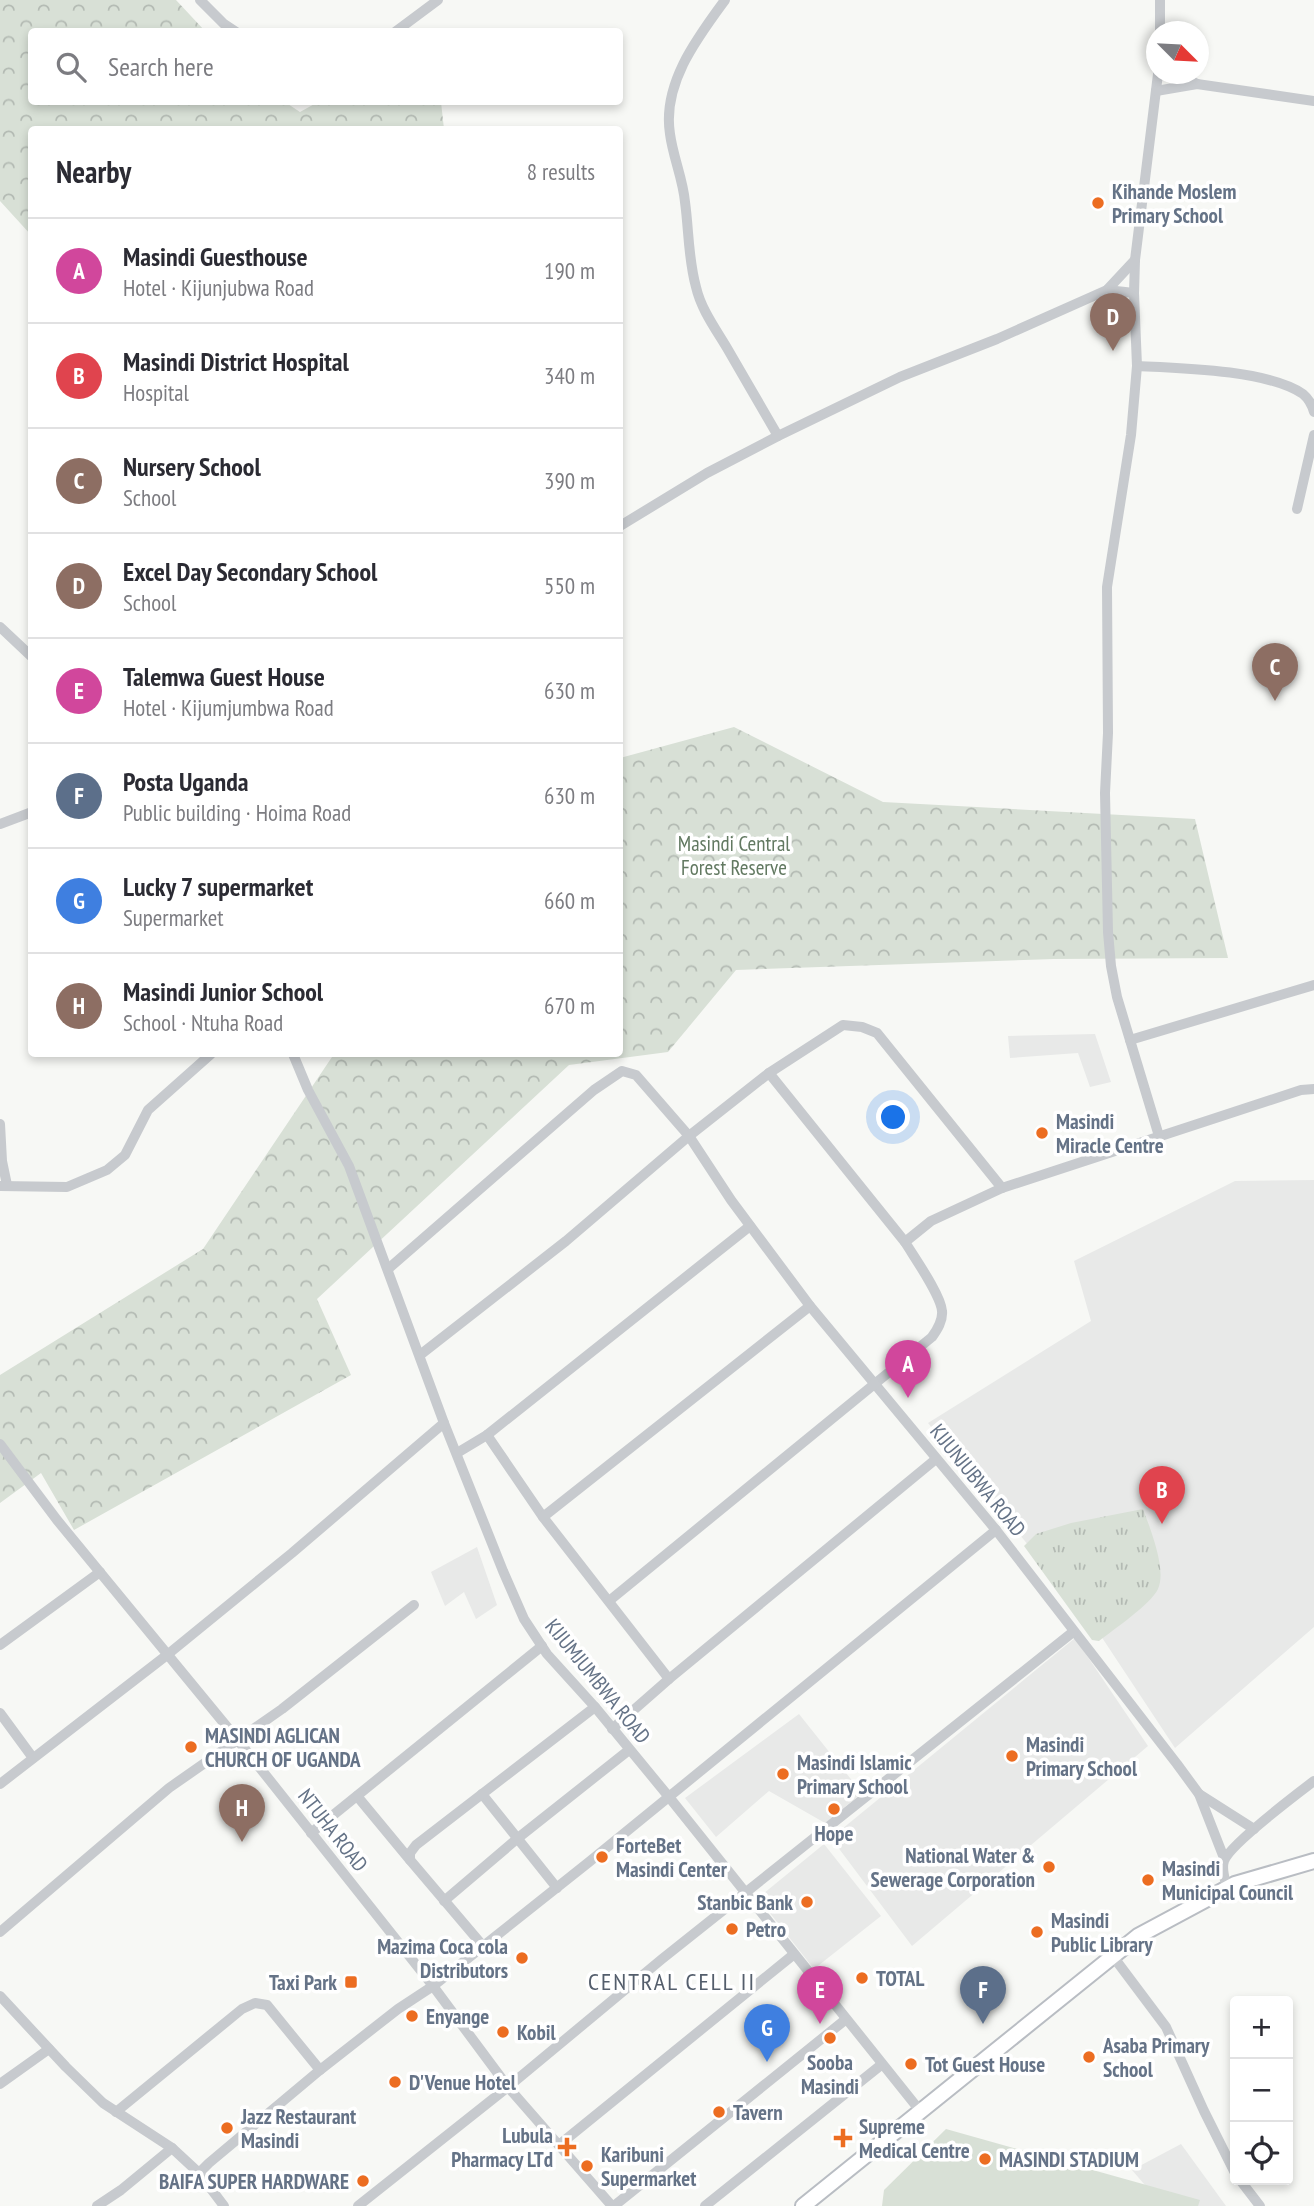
<!DOCTYPE html>
<html lang="en">
<head>
<meta charset="utf-8">
<style>
  body { margin:0; font-family:"PT Sans Narrow",sans-serif; background:#f7f7f7; color:#2b2b33 }
  .controls { position:absolute; right:21px; bottom:21px; display:grid; overflow:hidden; border-radius:7px; box-shadow:0 4px 10px #0003 }
  .controls button { width:63px; height:63px; display:grid; place-items:center; padding:0; border:0; border-bottom:2px solid #e1e1e2; background:#fff; color:#2b2b33; font:35px sans-serif }
  .compass { position:absolute; left:1146px; top:21px; width:63px; height:63px; border-radius:50%; background:#fff; box-shadow:0 4px 10px #0003; rotate:114deg }
  .you { position:absolute; left:894px; top:1118px; width:24px; height:24px; margin:-18px; border:5px solid #fff; border-radius:50%; background:#1a73e8; box-shadow:0 0 0 10px #1a73e833 }
  .badge { display:grid; place-items:center; width:46px; height:46px; border-radius:50%; background:#ec6d21; color:#fff; font-size:23px; font-weight:700 }
  .pin { position:absolute; translate:-50% -58px; filter:drop-shadow(0 2px 4px #0008) }
  .pin::after { content:''; position:absolute; top:37px; width:24px; height:21px; background:inherit; clip-path:polygon(0 0,100% 0,50% 100%) }
  .list { margin:0; padding:0; list-style:none }
  h2 { display:flex; justify-content:space-between; align-items:center; height:91px; margin:0; padding:0 28px; font-size:30px }
  h2 small { font-size:23px; font-weight:400; color:#7c7c81 }
  .list li { display:grid; grid-template-columns:46px 1fr auto; gap:21px; align-items:center; box-sizing:border-box; height:105px; padding:0 28px; border-top:2px solid #e1e1e2 }
  .list b { display:block; font-size:26px; white-space:nowrap }
  .list p { margin:0; font-size:23px; white-space:nowrap; color:#7c7c81 }
  .list em { font-size:23px; font-style:normal; color:#7c7c81 }
  .icon { flex:none; width:38px; height:38px; fill:none; stroke:currentColor; stroke-width:2; stroke-linecap:round; stroke-linejoin:round }
  .map { position:relative; flex:none; width:1314px; height:2206px; overflow:hidden }
  .search { position:absolute; background:#fff; box-shadow:0 4px 10px #0003; left:28px; top:28px; width:595px; height:77px; display:flex; align-items:center; gap:18px; box-sizing:border-box; padding:0 24px; border-radius:7px; color:#7c7c81; font-size:26px }
  .panel { position:absolute; background:#fff; box-shadow:0 4px 10px #0003; left:28px; top:126px; width:595px; height:931px; border-radius:7px }
  .map>svg:first-child { display:block }
  .built { fill:#e8e9e8 }
  .grass { fill:url(#grass-tufts) }
  .forest { fill:url(#forest-crowns) }
  .pitch { fill:#d8e0d6 }
  .lines { fill:none; stroke-linecap:round; stroke-linejoin:round }
  .secondary-casing { stroke:#b9bdc3; stroke-width:18 }
  .street { stroke:#c7cace; stroke-width:10 }
  .secondary { stroke:#fff; stroke-width:14 }
  .poi-dot { fill:#ec6d21; stroke:#fff; stroke-width:2.5 }
  .labels { text-anchor:middle; dominant-baseline:central; stroke-width:7; stroke-linejoin:round; paint-order:stroke }
  .poi-label { font-size:21px; font-weight:bold; fill:#657387; stroke:#fff; text-anchor:start }
  .park-label { font-size:21px; fill:#627961; stroke:#fff }
  .street-label { font-size:21px; fill:#657387; stroke:#fff }
  .quarter-label { font-size:24px; letter-spacing:2px; fill:#545e6c; stroke:#fff }
</style>
</head>
<body>
<div class="map">
<svg width="1314" height="2206" viewBox="0 0 1314 2206">
  <defs>
    <pattern id="grass-tufts" width="24" height="20" patternUnits="userSpaceOnUse" patternTransform="scale(1.75)"><rect width="24" height="20" fill="#d8e0d6"/><path d="M3 7l-1-3M5 7V3M7 7l1-3M15 17l-1-3M17 17v-4M19 17l1-3" fill="none" stroke="#b3bab3"/></pattern>
    <pattern id="forest-crowns" width="20" height="18" patternUnits="userSpaceOnUse" patternTransform="scale(1.75)"><rect width="20" height="18" fill="#d8e0d6"/><path d="M2 6a3 3 0 1 1 6 0M12 15a3 3 0 1 1 6 0" fill="none" stroke="#b3bab3"/></pattern>
  </defs>
  <rect width="100%" height="100%" fill="#f7f8f5"/>
  <g class="built">
    <polygon points="1095,1034 1111,1082 1090,1087 1078,1053 1010,1058 1008,1036"/>
    <polygon points="1314,1180 1314,1627 1175,1748 1093,1624 928,1423 1091,1321 1074,1261 1235,1181"/>
    <polygon points="477,1547 497,1605 476,1619 464,1592 445,1606 431,1572"/>
    <polygon points="1075,1638 1148,1746 912,1946 831,1838"/>
    <polygon points="799,1714 862,1793 825,1823 769,1791 716,1837 685,1798"/>
    <polygon points="824,1844 881,1916 814,1969 758,1898"/>
    <polygon points="1181,2144 1226,2206 1163,2206 1132,2170"/>
  </g>
  <path class="grass" d="M1143,1509C1150,1528 1167,1570 1158,1589C1151,1604 1113,1630 1099,1641L1092,1640L1024,1546L1036,1534L1071,1523Z"/>
  <g class="forest">
    <polygon points="0,0 176,0 205,31 32,32 32,102 285,102 300,112 318,102 441,102 444,129 32,130 31,235 0,201"/>
    <polygon points="734,727 883,802 1195,819 1228,958 1054,959 736,970 668,1052 569,1065 317,1299 351,1375 74,1530 41,1473 0,1503 0,1375 203,1249 334,1054 620,1054 620,758"/>
  </g>
  <polygon class="pitch" points="946,2129 1200,2200 1198,2206 882,2206 884,2190"/>
  <g class="lines">
    <g class="secondary-casing">
      <polyline id="secondary" points="803,2206 1138,1936 1235,1884 1314,1861"/>
    </g>
    <g class="street">
      <polyline points="200,0 224,24 236,32"/>
      <path d="M725,0C697,38 662,84 670,134C673,157 683,179 685,202C689,231 688,258 696,287C701,309 715,328 727,348C744,377 761,407 778,436"/>
      <polyline points="395,32 438,0"/>
      <polyline points="1160,32 1160,0"/>
      <polyline points="1158,74 1135,260 1134,293 1137,366 1131,435 1107,587 1108,733 1105,793 1108,932 1111,966 1117,997 1159,1136"/>
      <polyline points="1178,74 1197,84"/>
      <polyline points="1156,91 1197,84 1314,101"/>
      <polyline points="1107,290 1134,293"/>
      <path d="M1137,366C1181,368 1268,370 1303,394C1309,399 1312,405 1314,412"/>
      <polyline points="1297,509 1314,435"/>
      <polyline points="620,526 707,473 778,436 900,377 997,339 1107,290 1135,260"/>
      <polyline points="0,627 32,657"/>
      <polyline points="0,824 32,812"/>
      <polyline points="1130,1040 1314,985"/>
      <polyline points="293,1054 308,1090 349,1166 444,1423 503,1571 524,1619 547,1654 595,1707 669,1797 921,2112"/>
      <polyline points="769,1073 905,1242"/>
      <polyline points="0,1124 2,1161 7,1185"/>
      <polyline points="0,1186 67,1187 107,1170 125,1155 148,1110 211,1054"/>
      <polyline points="388,1269 594,1090 622,1071 636,1075 689,1136 731,1200 810,1306 996,1530 1177,1764 1199,1794 1224,1858"/>
      <polyline points="420,1355 566,1241 689,1136 769,1073 843,1025 862,1027 877,1033 1002,1188"/>
      <polyline points="487,1435 543,1517 669,1679"/>
      <polyline points="0,1444 57,1520 237,1739 433,1986 508,2087 612,2206"/>
      <polyline points="457,1453 487,1435 750,1226"/>
      <polyline points="543,1517 810,1306"/>
      <path d="M609,1601L932,1337C937,1330 943,1321 942,1311C941,1295 914,1257 905,1242L931,1221L1002,1188L1301,1090L1314,1089"/>
      <polyline points="0,1645 100,1572"/>
      <polyline points="0,1713 33,1758"/>
      <polyline points="612,1729 669,1679 936,1459"/>
      <polyline points="0,1784 167,1655 292,1553 444,1423"/>
      <polyline points="482,1794 557,1888"/>
      <polyline points="1199,1794 1254,1829"/>
      <polyline points="357,1796 410,1860"/>
      <polyline points="311,1833 542,1646"/>
      <path d="M1227,1888C1225,1879 1221,1870 1224,1861C1229,1845 1297,1794 1314,1781"/>
      <polyline points="444,1901 518,1838 629,1750"/>
      <polyline points="0,1932 169,1788 282,1709 414,1605"/>
      <polyline points="483,1946 410,1860 410,1853 416,1845 595,1707"/>
      <polyline points="1112,1955 1166,2027 1204,2111 1235,2173"/>
      <polyline points="0,1996 66,2067 103,2103 172,2148 199,2173"/>
      <polyline points="0,2084 49,2049"/>
      <polyline points="116,2112 242,2009 255,2003 267,2005 320,2070"/>
      <polyline points="559,2145 793,1955"/>
      <polyline points="1240,2180 1260,2206"/>
      <polyline points="97,2206 121,2190 172,2148"/>
      <polyline points="224,2206 199,2173 209,2163 320,2070 398,2009 433,1986 589,1862 996,1530"/>
      <polyline points="358,2206 508,2087 662,1959 1073,1632"/>
      <polyline points="614,2206 845,2020"/>
      <polyline points="705,2206 881,2065"/>
    </g>
    <use href="#secondary" class="secondary"/>
  </g>
  <g class="poi-dot">
    <circle cx="1098" cy="203" r="7"/>
    <circle cx="1042" cy="1133" r="7"/>
    <circle cx="191" cy="1747" r="7"/>
    <circle cx="1012" cy="1756" r="7"/>
    <circle cx="783" cy="1774" r="7"/>
    <circle cx="834" cy="1809" r="7"/>
    <circle cx="602" cy="1857" r="7"/>
    <circle cx="1049" cy="1867" r="7"/>
    <circle cx="1148" cy="1880" r="7"/>
    <circle cx="807" cy="1902" r="7"/>
    <circle cx="732" cy="1929" r="7"/>
    <circle cx="1037" cy="1932" r="7"/>
    <circle cx="522" cy="1958" r="7"/>
    <circle cx="862" cy="1978" r="7"/>
    <rect x="344" y="1975" width="14" height="14" rx="3.5"/>
    <circle cx="412" cy="2016" r="7"/>
    <circle cx="503" cy="2032" r="7"/>
    <circle cx="830" cy="2038" r="7"/>
    <circle cx="1089" cy="2057" r="7"/>
    <circle cx="911" cy="2064" r="7"/>
    <circle cx="395" cy="2082" r="7"/>
    <circle cx="719" cy="2112" r="7"/>
    <circle cx="227" cy="2128" r="7"/>
    <path d="M839.5 2127.5h7v7h7v7h-7v7h-7v-7h-7v-7h7z"/>
    <path d="M563.5 2136.5h7v7h7v7h-7v7h-7v-7h-7v-7h7z"/>
    <circle cx="985" cy="2159" r="7"/>
    <circle cx="587" cy="2166" r="7"/>
    <circle cx="363" cy="2181" r="7"/>
  </g>
  <g class="labels">
    <g class="poi-label">
      <text x="1112" y="191">Kihande Moslem<tspan x="1112" dy="24">Primary School</tspan></text>
      <text x="1056" y="1121">Masindi<tspan x="1056" dy="24">Miracle Centre</tspan></text>
      <text x="205" y="1735">MASINDI AGLICAN<tspan x="205" dy="24">CHURCH OF UGANDA</tspan></text>
      <text x="1026" y="1744">Masindi<tspan x="1026" dy="24">Primary School</tspan></text>
      <text x="797" y="1762">Masindi Islamic<tspan x="797" dy="24">Primary School</tspan></text>
      <text x="834" y="1833" text-anchor="middle">Hope</text>
      <text x="616" y="1845">ForteBet<tspan x="616" dy="24">Masindi Center</tspan></text>
      <text x="1035" y="1855" text-anchor="end">National Water &amp;<tspan x="1035" dy="24">Sewerage Corporation</tspan></text>
      <text x="1162" y="1868">Masindi<tspan x="1162" dy="24">Municipal Council</tspan></text>
      <text x="793" y="1902" text-anchor="end">Stanbic Bank</text>
      <text x="1051" y="1920">Masindi<tspan x="1051" dy="24">Public Library</tspan></text>
      <text x="746" y="1929">Petro</text>
      <text x="508" y="1946" text-anchor="end">Mazima Coca cola<tspan x="508" dy="24">Distributors</tspan></text>
      <text x="876" y="1978">TOTAL</text>
      <text x="337" y="1982" text-anchor="end">Taxi Park</text>
      <text x="426" y="2016">Enyange</text>
      <text x="517" y="2032">Kobil</text>
      <text x="1103" y="2045">Asaba Primary<tspan x="1103" dy="24">School</tspan></text>
      <text x="830" y="2062" text-anchor="middle">Sooba<tspan x="830" dy="24">Masindi</tspan></text>
      <text x="925" y="2064">Tot Guest House</text>
      <text x="409" y="2082">D'Venue Hotel</text>
      <text x="733" y="2112">Tavern</text>
      <text x="241" y="2116">Jazz Restaurant<tspan x="241" dy="24">Masindi</tspan></text>
      <text x="859" y="2126">Supreme<tspan x="859" dy="24">Medical Centre</tspan></text>
      <text x="553" y="2135" text-anchor="end">Lubula<tspan x="553" dy="24">Pharmacy LTd</tspan></text>
      <text x="601" y="2154">Karibuni<tspan x="601" dy="24">Supermarket</tspan></text>
      <text x="999" y="2159">MASINDI STADIUM</text>
      <text x="349" y="2181" text-anchor="end">BAIFA SUPER HARDWARE</text>
    </g>
    <g class="park-label">
      <text x="734" y="843">Masindi Central<tspan x="734" dy="24">Forest Reserve</tspan></text>
    </g>
    <g class="street-label">
      <text transform="translate(978 1480) rotate(51)">KIJUNJUBWA ROAD</text>
      <text transform="translate(598 1681) rotate(51)">KIJUMJUMBWA ROAD</text>
      <text transform="translate(333 1830) rotate(52)">NTUHA ROAD</text>
    </g>
    <g class="quarter-label">
      <text x="672" y="1981">CENTRAL CELL II</text>
    </g>
  </g>
</svg>
<div class="controls">
<button>+</button>
<button>−</button>
<button><svg class="icon" aria-label="locate" viewBox="0 0 24 24"><circle cx="12" cy="12" r="6"/><path d="M12 2v4M12 18v4M2 12h4M18 12h4"/></svg></button>
</div>
<svg class="compass" viewBox="-18 -18 36 36"><path d="M0-13l5 13h-10z" fill="#e53935"/><path d="M0 13l5-13h-10z" fill="#7c7c81"/></svg>
<div class="you"></div>
<div class="pin badge" style="left:908px;top:1398px;background:#d1479c">A</div>
<div class="pin badge" style="left:1162px;top:1524px;background:#e0444e">B</div>
<div class="pin badge" style="left:1275px;top:701px;background:#8d6e63">C</div>
<div class="pin badge" style="left:1113px;top:351px;background:#8d6e63">D</div>
<div class="pin badge" style="left:820px;top:2024px;background:#d1479c">E</div>
<div class="pin badge" style="left:983px;top:2024px;background:#5c6f8a">F</div>
<div class="pin badge" style="left:767px;top:2062px;background:#3f7fe0">G</div>
<div class="pin badge" style="left:242px;top:1842px;background:#8d6e63">H</div>
<div class="search"><svg class="icon" aria-label="search" viewBox="0 0 24 24"><circle cx="10" cy="10" r="6"/><path d="M15 15l6 6"/></svg>Search here</div>
<section class="panel">
<h2>Nearby<small>8 results</small></h2>
<ul class="list">
<li><span class="badge" style="background:#d1479c">A</span><div><b>Masindi Guesthouse</b><p>Hotel · Kijunjubwa Road</p></div><em>190 m</em></li>
<li><span class="badge" style="background:#e0444e">B</span><div><b>Masindi District Hospital</b><p>Hospital</p></div><em>340 m</em></li>
<li><span class="badge" style="background:#8d6e63">C</span><div><b>Nursery School</b><p>School</p></div><em>390 m</em></li>
<li><span class="badge" style="background:#8d6e63">D</span><div><b>Excel Day Secondary School</b><p>School</p></div><em>550 m</em></li>
<li><span class="badge" style="background:#d1479c">E</span><div><b>Talemwa Guest House</b><p>Hotel · Kijumjumbwa Road</p></div><em>630 m</em></li>
<li><span class="badge" style="background:#5c6f8a">F</span><div><b>Posta Uganda</b><p>Public building · Hoima Road</p></div><em>630 m</em></li>
<li><span class="badge" style="background:#3f7fe0">G</span><div><b>Lucky 7 supermarket</b><p>Supermarket</p></div><em>660 m</em></li>
<li><span class="badge" style="background:#8d6e63">H</span><div><b>Masindi Junior School</b><p>School · Ntuha Road</p></div><em>670 m</em></li>
</ul>
</section>
</div>
</body>
</html>
